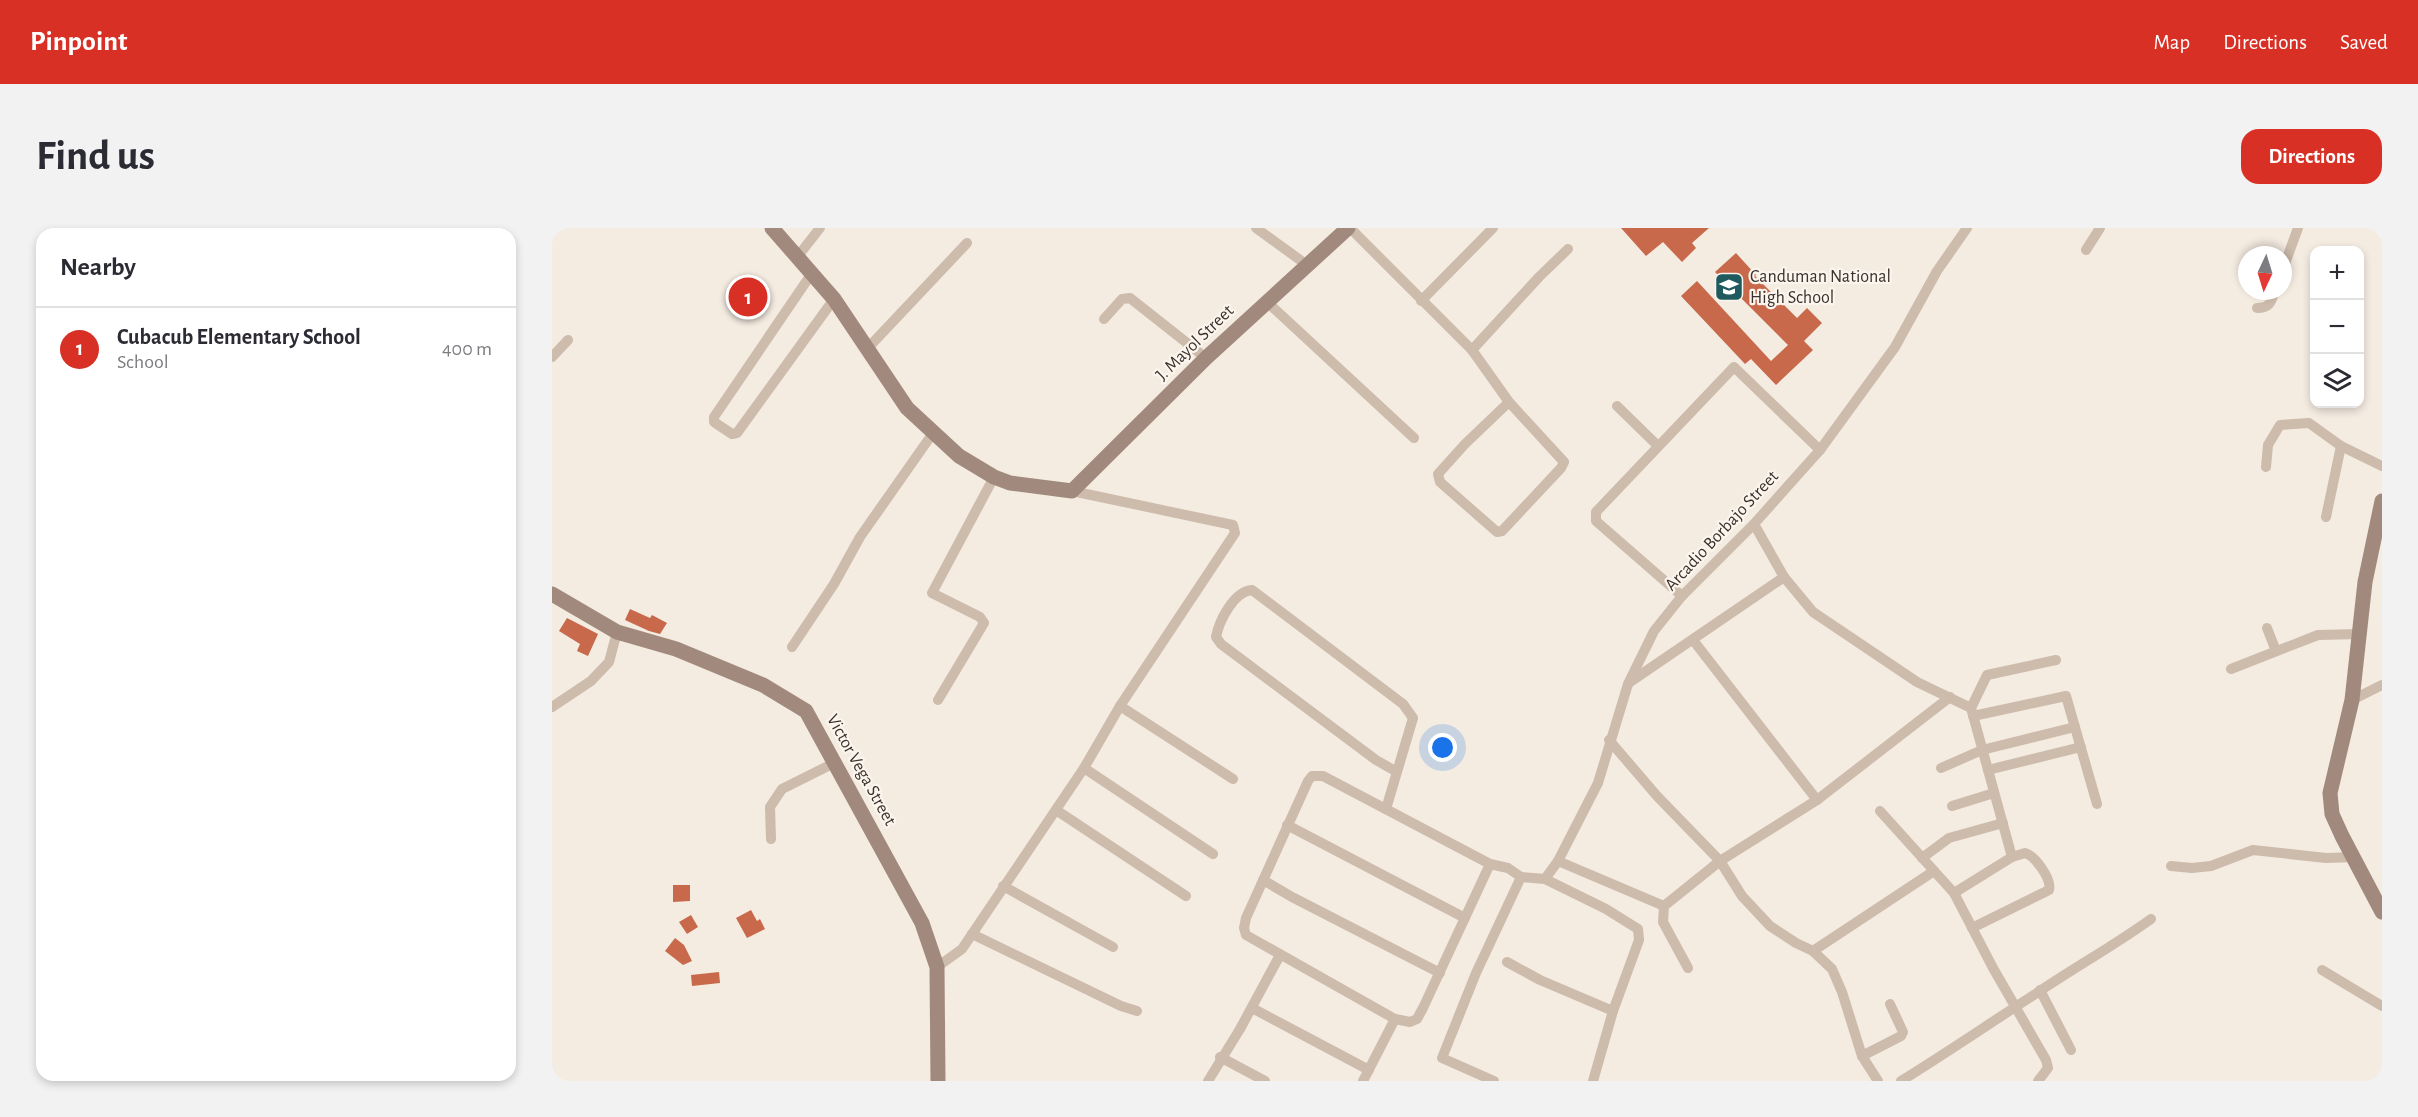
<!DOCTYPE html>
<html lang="en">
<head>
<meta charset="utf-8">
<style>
  body { margin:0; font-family:"Alegreya Sans",sans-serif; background:#f2f2f3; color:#2b2b33 }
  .controls { position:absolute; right:18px; top:18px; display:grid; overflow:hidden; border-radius:12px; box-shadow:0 3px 9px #0003 }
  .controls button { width:54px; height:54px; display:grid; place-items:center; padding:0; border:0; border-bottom:2px solid #e1e1e2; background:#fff; color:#2b2b33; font:30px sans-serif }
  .compass { position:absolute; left:1686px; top:18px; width:54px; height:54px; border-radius:50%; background:#fff; box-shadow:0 3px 9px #0003; rotate:184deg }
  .you { position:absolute; left:891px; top:520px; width:21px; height:21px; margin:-15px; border:4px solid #fff; border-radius:50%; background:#1a73e8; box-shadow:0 0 0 9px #1a73e833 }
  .badge { display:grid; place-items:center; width:39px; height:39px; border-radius:50%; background:#d93025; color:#fff; font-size:20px; font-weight:700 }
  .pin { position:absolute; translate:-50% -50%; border:3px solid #fff; box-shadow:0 2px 6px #0006 }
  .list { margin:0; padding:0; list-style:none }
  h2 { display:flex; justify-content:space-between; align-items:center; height:78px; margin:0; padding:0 24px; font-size:26px }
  h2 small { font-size:20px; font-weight:400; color:#7c7c81 }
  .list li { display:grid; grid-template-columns:39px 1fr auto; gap:18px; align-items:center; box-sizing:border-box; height:84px; padding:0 24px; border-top:2px solid #e1e1e2 }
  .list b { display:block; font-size:22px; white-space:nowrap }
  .list p { margin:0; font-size:20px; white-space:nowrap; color:#7c7c81 }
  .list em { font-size:20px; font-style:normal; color:#7c7c81 }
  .icon { flex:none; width:33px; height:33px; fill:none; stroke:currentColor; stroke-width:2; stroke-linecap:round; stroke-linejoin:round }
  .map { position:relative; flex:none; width:1830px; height:853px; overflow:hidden; border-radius:18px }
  header { display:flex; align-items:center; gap:36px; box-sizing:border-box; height:84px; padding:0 30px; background:#d93025; color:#fff }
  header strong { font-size:28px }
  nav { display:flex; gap:33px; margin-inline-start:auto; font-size:21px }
  .intro { display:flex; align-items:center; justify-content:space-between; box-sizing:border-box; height:144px; padding:0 36px }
  h1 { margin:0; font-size:42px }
  .button { padding:15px 27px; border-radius:18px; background:#d93025; color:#fff; font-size:21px; font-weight:700 }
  main { display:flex; gap:36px; padding:0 36px }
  aside { flex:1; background:#fff; border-radius:18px; box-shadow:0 3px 9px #0003 }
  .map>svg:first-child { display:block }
  .building { fill:#c8694b }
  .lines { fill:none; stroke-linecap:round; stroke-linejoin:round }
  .street { stroke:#cdbbac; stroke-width:10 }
  .secondary { stroke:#a18a7d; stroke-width:15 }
  .labels { text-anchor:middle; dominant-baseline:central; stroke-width:4.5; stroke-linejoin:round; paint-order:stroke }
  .poi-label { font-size:18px; fill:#3b302b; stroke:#fbf5ee; text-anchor:start }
  .street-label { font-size:18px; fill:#3b302b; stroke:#fbf5ee }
</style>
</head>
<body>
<header>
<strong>Pinpoint</strong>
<nav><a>Map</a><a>Directions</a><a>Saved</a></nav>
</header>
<div class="intro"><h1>Find us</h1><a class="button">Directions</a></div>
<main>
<aside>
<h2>Nearby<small></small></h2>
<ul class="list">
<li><span class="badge">1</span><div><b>Cubacub Elementary School</b><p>School</p></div><em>400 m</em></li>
</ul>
</aside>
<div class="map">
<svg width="1830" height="853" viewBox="0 0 1830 853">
  <rect width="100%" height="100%" fill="#f4ebe1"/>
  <g class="building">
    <polygon points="1069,0 1157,0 1140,15 1144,20 1130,34 1111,14 1094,28"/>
    <polygon points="1184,25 1204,47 1203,48 1245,90 1255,80 1270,95 1252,113 1261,122 1224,157 1199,131 1193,136 1129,68 1145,53 1219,133 1236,117 1163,44"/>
    <polygon points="78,381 98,390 100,387 115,395 108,406 97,403 73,392"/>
    <polygon points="15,390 46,406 36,428 25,423 28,416 7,403"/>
    <polygon points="121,657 138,657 138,673 121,674"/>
    <polygon points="199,682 205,693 208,691 213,701 195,710 184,690"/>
    <polygon points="139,687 146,699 135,706 127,694"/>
    <polygon points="123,710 132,717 140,733 131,737 113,723"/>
    <polygon points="167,744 168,755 140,758 139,747"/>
  </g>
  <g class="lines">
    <g class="street">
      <polyline points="704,0 755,37"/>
      <polyline points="798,0 920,122 957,174 1012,234 1009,240 950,303 945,304 888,254 886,246 913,216 957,174"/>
      <polyline points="1534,22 1548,0"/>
      <polyline points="246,28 268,0"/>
      <polyline points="1731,41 1746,0"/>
      <polyline points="260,45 162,189 162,194 180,206 185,205 282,71"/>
      <polyline points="869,73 941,0"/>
      <polyline points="715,74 862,210"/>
      <path d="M1705,80C1718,80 1719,74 1723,63"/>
      <polyline points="552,91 570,71 578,70 654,130"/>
      <polyline points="315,121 415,15"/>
      <polyline points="920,122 987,49 1016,21"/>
      <polyline points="0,129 16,112"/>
      <polyline points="1065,178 1106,218"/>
      <polyline points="1714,239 1716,217 1728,197 1757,195 1789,218 1830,238"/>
      <polyline points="1774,289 1789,218"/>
      <polyline points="1202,296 1232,349 1261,384 1365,454 1419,480 1460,629 1402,665"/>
      <polyline points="1130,368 1044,293 1044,284 1182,139 1268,222"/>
      <polyline points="1715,400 1724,423"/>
      <polyline points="1141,412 1265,572"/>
      <polyline points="240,419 282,356 308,309 381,205"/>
      <polyline points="1679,441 1766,407 1807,406"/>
      <polyline points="1078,454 1232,349"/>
      <polyline points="386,472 432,395 428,389 380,365 442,249"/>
      <polyline points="1800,472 1830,457"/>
      <polyline points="568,478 681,551"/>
      <polyline points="0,479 39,453 57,434 65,404"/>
      <polyline points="1419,480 1435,447 1504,432"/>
      <polyline points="1421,488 1514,468 1545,576"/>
      <polyline points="1057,512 1105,568 1168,633 1190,668 1218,698 1244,715 1261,723 1280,741 1290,764 1310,828 1326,853"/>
      <polyline points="532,540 661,626"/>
      <polyline points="1389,540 1430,522 1523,499"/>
      <polyline points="1436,542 1529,519"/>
      <polyline points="1400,578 1442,565"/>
      <path d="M834,581L861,490L851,476L700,362C682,363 667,393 664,409L669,416L824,532L845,544"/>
      <polyline points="504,582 634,668"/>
      <polyline points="1328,583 1402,665 1441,740 1494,832 1496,840 1486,853"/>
      <polyline points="735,597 913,690"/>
      <polyline points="219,611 218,579 230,561 284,534"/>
      <polyline points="1370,630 1397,610 1451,595"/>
      <polyline points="1006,633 1112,678"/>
      <polyline points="938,636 871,780 865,791 858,794 843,791 694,707 692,700 694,690 756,553 760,548 771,548 938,636 956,640 969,649 993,651 1054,681 1086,701 1087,712 1061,783 1041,853"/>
      <polyline points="1619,638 1640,640 1659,638 1701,622 1774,630 1803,629"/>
      <polyline points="993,651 1006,633 1046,555 1076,456 1102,403 1130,368 1202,296 1268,222 1343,119 1385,43 1415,0"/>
      <polyline points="711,652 740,669 888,745"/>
      <polyline points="451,658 561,719"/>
      <path d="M1420,700L1497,662C1500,651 1483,628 1473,625L1460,629"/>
      <polyline points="420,706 569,778 585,783"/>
      <polyline points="1261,723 1382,643"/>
      <polyline points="955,734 988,752 1061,783"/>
      <polyline points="385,739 410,721 532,540 568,478 683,305 681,297 520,263"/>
      <polyline points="1136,740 1111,694 1112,678 1168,633 1265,572 1398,469"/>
      <polyline points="1770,742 1830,778"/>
      <polyline points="1488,762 1519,822"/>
      <polyline points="700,780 817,842"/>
      <polyline points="1310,828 1349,808 1351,804 1338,776"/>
      <polyline points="668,829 713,853"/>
      <polyline points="656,853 688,801 728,727"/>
      <polyline points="811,853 843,791"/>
      <polyline points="942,853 890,830 924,745 969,649"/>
      <path d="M1349,853C1396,824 1441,793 1488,763C1525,738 1563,717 1599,691"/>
    </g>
    <g class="secondary">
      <polyline points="220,0 282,71 355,180 407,228 442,249 458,255 520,263 654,130 796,0"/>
      <polyline points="1830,273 1813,354 1800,472 1778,565 1780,586 1790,608 1830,684"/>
      <polyline points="0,366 65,404 124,421 211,457 254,483 370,695 385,739 386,853"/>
    </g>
  </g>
  <defs>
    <g id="school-square" transform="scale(1.5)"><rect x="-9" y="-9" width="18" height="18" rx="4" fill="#1f5a5e" stroke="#fbf5ee"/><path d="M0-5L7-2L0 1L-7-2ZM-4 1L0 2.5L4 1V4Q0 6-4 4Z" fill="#fff"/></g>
  </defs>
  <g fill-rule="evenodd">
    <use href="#school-square" x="1177" y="59"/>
  </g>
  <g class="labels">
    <g class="poi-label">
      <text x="1198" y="49">Canduman National<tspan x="1198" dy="21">High School</tspan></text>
    </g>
    <g class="street-label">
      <text transform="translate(643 115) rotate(-44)">J. Mayol Street</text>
      <text transform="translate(1170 303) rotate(-47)">Arcadio Borbajo Street</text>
      <text transform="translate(309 542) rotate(61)">Victor Vega Street</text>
    </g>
  </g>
</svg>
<div class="controls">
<button>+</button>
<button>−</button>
<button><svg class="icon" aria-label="layers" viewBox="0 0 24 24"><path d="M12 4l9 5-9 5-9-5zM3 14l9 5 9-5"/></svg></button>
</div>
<svg class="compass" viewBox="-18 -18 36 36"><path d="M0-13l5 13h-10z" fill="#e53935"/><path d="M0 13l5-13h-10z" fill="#7c7c81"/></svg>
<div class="you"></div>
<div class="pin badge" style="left:196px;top:69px">1</div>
</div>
</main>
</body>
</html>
